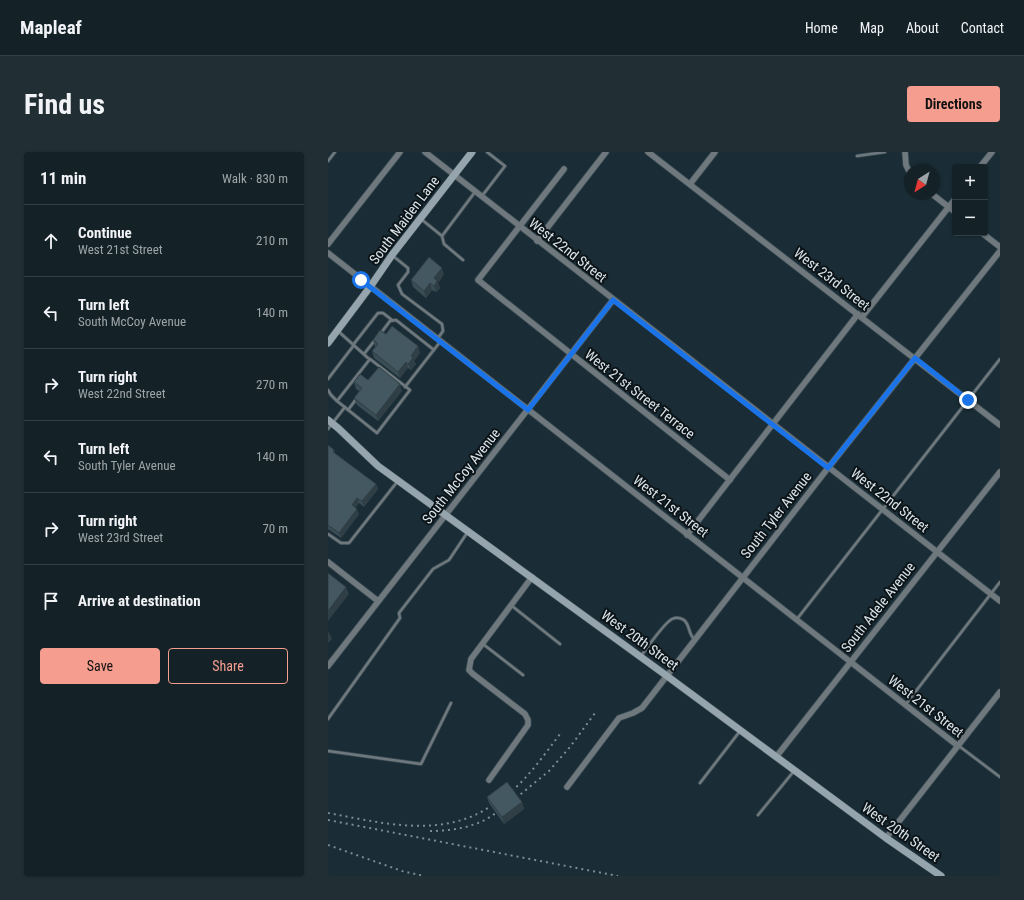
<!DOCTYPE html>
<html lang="en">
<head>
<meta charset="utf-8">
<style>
  body { margin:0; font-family:"Roboto Condensed",sans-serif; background:#212f34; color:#f1f3f6 }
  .controls { position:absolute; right:12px; top:12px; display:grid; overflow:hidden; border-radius:4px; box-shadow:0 1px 3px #0004 }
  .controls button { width:36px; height:36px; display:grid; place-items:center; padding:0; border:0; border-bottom:1px solid #333f45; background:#142228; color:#f1f3f6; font:20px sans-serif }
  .compass { position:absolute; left:576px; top:12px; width:36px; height:36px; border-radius:50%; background:#142228; box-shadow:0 1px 3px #0004; rotate:216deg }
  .stop { position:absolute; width:12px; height:12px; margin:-9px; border:3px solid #1a73e8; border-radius:50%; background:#fff }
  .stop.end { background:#1a73e8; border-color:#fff; box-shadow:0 1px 4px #0008 }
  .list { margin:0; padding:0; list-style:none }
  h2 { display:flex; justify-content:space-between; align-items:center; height:52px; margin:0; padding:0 16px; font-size:17px }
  h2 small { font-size:13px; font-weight:400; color:#9da4a8 }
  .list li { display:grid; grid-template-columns:26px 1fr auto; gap:12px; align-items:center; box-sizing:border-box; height:72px; padding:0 16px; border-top:1px solid #333f45 }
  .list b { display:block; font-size:15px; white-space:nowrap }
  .list p { margin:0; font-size:13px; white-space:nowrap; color:#9da4a8 }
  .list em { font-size:13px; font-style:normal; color:#9da4a8 }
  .actions { display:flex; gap:8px; padding:12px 16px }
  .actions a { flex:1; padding:9px 0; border:1px solid #f59d8e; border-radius:4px; text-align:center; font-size:14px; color:#f59d8e }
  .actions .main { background:#f59d8e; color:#111 }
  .icon { flex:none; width:22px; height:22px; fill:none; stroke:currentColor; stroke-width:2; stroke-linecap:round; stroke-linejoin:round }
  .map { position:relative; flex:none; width:672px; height:724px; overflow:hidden; border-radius:4px }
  header { display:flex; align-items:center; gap:24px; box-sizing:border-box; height:56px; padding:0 20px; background:#142228; border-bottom:1px solid #333f45 }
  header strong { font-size:19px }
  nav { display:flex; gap:22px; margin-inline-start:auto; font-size:14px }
  .intro { display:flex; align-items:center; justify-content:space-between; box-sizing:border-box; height:96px; padding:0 24px }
  h1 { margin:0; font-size:28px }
  .button { padding:10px 18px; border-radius:4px; background:#f59d8e; color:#111; font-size:14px; font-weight:700 }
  main { display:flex; gap:24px; padding:0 24px }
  aside { flex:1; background:#142228; border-radius:4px; box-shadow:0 1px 3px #0004 }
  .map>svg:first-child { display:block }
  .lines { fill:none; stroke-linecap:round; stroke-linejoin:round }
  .lane-casing { stroke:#394b53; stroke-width:4 }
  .street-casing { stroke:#394b53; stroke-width:7 }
  .secondary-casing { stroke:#394b53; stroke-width:8 }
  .lane { stroke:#6f787d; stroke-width:2.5 }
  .street { stroke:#6f787d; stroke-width:5.5 }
  .secondary { stroke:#96a5ad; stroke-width:7 }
  .rail { stroke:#7c8c93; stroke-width:2; stroke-dasharray:2 4; stroke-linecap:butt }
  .wall { fill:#3a4c54 }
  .shaded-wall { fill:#303e45 }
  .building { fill:#445862; stroke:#303e45 }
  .route { stroke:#1a73e8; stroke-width:5 }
  .labels { text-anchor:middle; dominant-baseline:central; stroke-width:4; stroke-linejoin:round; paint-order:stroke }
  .street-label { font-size:14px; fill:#dae6ec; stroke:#0c1418 }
</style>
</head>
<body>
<header>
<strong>Mapleaf</strong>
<nav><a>Home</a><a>Map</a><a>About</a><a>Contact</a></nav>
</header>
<div class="intro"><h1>Find us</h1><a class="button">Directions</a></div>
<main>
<aside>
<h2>11 min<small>Walk · 830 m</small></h2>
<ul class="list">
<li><svg class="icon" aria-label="ahead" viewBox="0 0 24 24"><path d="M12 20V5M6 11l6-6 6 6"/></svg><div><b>Continue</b><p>West 21st Street</p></div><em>210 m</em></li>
<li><svg class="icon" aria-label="left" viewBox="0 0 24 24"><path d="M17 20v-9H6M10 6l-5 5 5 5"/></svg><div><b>Turn left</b><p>South McCoy Avenue</p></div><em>140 m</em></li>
<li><svg class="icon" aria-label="right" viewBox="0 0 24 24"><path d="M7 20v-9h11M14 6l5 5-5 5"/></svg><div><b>Turn right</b><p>West 22nd Street</p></div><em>270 m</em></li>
<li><svg class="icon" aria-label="left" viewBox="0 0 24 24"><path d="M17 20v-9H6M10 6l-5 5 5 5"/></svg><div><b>Turn left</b><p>South Tyler Avenue</p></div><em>140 m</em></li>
<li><svg class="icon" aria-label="right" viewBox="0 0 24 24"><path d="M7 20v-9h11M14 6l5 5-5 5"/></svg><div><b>Turn right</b><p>West 23rd Street</p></div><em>70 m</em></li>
<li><svg class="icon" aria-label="arrive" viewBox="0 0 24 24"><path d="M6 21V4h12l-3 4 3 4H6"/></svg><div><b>Arrive at destination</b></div></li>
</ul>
<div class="actions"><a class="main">Save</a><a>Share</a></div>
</aside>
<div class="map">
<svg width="672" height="724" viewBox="0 0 672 724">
  <rect width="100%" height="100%" fill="#1a2d36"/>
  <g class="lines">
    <g class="lane-casing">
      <g id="lane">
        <polyline points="529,4 557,0"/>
        <polyline points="0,9 7,0"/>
        <polyline points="154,44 177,14 159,0"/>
        <polyline points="93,67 114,84 147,40"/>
        <polyline points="114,84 116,92 135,108"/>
        <polyline points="65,104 80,116 80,120 70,133 74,142 114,172 115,179 110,186"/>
        <polyline points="10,179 40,206 42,207 82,238 49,281 9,249 42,207"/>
        <polyline points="53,181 62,169 68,168 106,198"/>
        <polyline points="25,193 50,161 55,161 64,168"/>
        <polyline points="36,202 47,188"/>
        <polyline points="0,227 26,193"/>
        <polyline points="77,235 112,190"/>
        <polyline points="0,238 3,243 9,249"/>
        <polyline points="20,258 29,246"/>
        <polyline points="0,277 17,255"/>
        <polyline points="0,382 13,391 21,391 69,330"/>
        <polyline points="184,454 232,492"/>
        <polyline points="469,467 672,207"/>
        <polyline points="155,492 195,523"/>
        <path d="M313,504C319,496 336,471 344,467C348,465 353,466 356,468C362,473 360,481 366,487"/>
        <polyline points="578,552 672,430"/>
        <polyline points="0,567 72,466 71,461 105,417 121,408 139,381"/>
        <polyline points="631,594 672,625"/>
        <polyline points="0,599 93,612 123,551"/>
        <polyline points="372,631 412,579"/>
        <polyline points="430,663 466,619"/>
      </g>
    </g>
    <g class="street-casing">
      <g id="street">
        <polyline points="97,0 672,449"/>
        <polyline points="320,0 672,273"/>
        <polyline points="577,0 578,13 582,21"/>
        <polyline points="652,15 664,0"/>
        <polyline points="236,17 150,128 402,328"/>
        <polyline points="362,32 387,0"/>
        <polyline points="604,42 627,60"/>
        <polyline points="654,81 672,95"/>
        <polyline points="209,89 278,0"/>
        <polyline points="0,92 72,0"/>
        <polyline points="0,101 630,594"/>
        <polyline points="534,165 627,47"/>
        <polyline points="359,383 530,162"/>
        <polyline points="0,410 50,449"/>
        <polyline points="0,514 285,148"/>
        <polyline points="448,605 672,320"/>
        <polyline points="161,628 200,573 200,568 197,562 145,522 141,518 143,507 204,425"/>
        <polyline points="239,635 291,566 305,561 314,556 500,316 672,99"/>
        <polyline points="558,686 672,540"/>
      </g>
    </g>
    <g class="secondary-casing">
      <g id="secondary">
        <polyline points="0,191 42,135 64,103 144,0"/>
        <polyline points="0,268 10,276 50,314 339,524 558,686 613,724"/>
      </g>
    </g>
    <use href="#lane" class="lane"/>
    <use href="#street" class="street"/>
    <use href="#secondary" class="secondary"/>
    <g class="rail">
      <path d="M184,639C202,623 217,602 232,582"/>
      <polyline points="188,646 221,619 242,595 267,561"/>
      <path d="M0,661C54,671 114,687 163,654"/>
      <polyline points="0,668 290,724"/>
      <path d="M102,679C125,679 149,675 168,661"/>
      <polyline points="0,693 74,719 96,724"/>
    </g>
  </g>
  <g class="wall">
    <polygon points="116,122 110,131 112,136 108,140 104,138 98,146 85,135 83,128"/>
    <polygon points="58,182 90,194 92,201 86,209 88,212 83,218 80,216 72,226 46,206 44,199 47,195 45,188"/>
    <polygon points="40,228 74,239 50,269 29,253 26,246 31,239 28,237 26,230"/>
    <polygon points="0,293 6,298 7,301 48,332 50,337 36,355 31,351 27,356 31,362 13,386 0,377"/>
    <polygon points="159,645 194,650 196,657 176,672 161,651"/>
  </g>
  <g class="shaded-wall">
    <polygon points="114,116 116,122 110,131 112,136 108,140 106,134 106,126"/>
    <polygon points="102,131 104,138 98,146 96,139"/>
    <polygon points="90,194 92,201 86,209 88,212 83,218 80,212 83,204"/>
    <polygon points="78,210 80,216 72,226 70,220"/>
    <polygon points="72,232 74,239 50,269 48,263"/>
    <polygon points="48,332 50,337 36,355 34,349"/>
    <polygon points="29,346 31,351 26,358 24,353"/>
    <polygon points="29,357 31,362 13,386 11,381"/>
    <polygon points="18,435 21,442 0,469 0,459"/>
    <polygon points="1,480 4,487 0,491 0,481"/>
    <polygon points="194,650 196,657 176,672 174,665"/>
  </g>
  <g class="building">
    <polygon points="101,105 114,116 106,126 109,129 106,134 102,131 96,139 83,128"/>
    <polygon points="64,174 90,194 83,204 85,206 80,212 78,210 70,220 44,199 50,192 45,188 52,178 58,182"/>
    <polygon points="51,215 72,232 48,263 26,246 34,236 26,230 32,222 40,228"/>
    <polygon points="0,293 6,298 5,300 48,332 34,349 29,346 24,353 29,357 11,381 0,373"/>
    <polygon points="0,421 18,435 0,459"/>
    <polygon points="179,630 194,650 174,665 159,645"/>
  </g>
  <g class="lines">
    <polyline class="route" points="33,128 200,258 285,148 500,316 587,206 640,248"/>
  </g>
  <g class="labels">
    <g class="street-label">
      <text transform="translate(76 68) rotate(-53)">South Maiden Lane</text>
      <text transform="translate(240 98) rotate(38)">West 22nd Street</text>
      <text transform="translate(504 127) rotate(38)">West 23rd Street</text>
      <text transform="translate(312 242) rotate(38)">West 21st Street Terrace</text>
      <text transform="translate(133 324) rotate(-52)">South McCoy Avenue</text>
      <text transform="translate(562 348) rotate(38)">West 22nd Street</text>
      <text transform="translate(343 354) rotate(38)">West 21st Street</text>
      <text transform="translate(448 363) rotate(-52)">South Tyler Avenue</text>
      <text transform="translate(550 455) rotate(-52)">South Adele Avenue</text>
      <text transform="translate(312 488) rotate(36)">West 20th Street</text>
      <text transform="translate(598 554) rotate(38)">West 21st Street</text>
      <text transform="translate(573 680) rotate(35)">West 20th Street</text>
    </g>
  </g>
</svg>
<div class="controls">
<button>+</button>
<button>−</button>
</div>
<svg class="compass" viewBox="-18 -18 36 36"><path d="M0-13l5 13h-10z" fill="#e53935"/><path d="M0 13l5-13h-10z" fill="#9da4a8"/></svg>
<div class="stop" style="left:33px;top:128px"></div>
<div class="stop end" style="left:640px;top:248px"></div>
</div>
</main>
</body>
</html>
